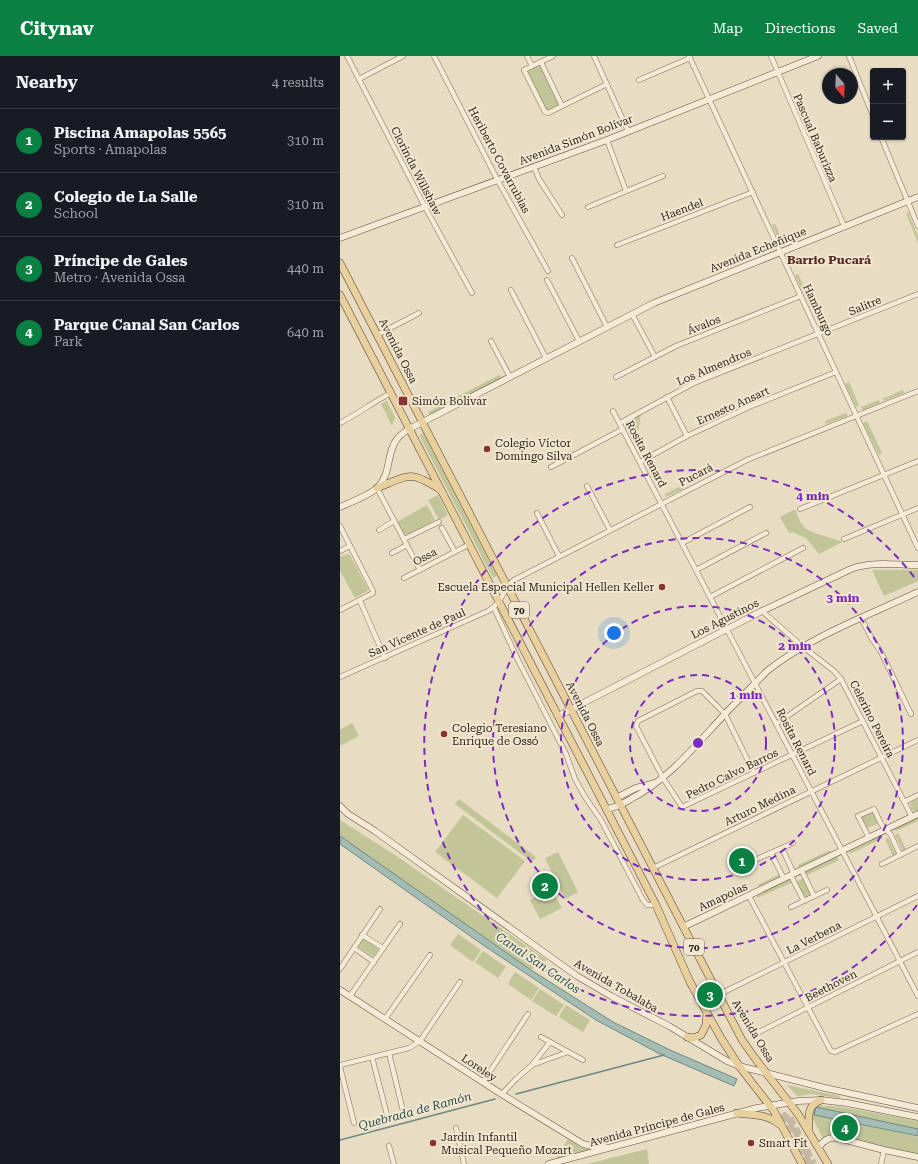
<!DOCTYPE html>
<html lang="en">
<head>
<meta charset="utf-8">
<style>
  body { margin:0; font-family:"Roboto Serif",serif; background:#242831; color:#f1f3f6 }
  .controls { position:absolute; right:12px; top:12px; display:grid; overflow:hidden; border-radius:4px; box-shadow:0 1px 3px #0004 }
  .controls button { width:36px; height:36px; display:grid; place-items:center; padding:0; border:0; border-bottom:1px solid #363941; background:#171b24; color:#f1f3f6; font:20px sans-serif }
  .compass { position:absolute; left:482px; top:12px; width:36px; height:36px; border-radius:50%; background:#171b24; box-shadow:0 1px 3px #0004; rotate:161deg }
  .you { position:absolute; left:274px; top:577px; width:14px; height:14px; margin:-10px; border:3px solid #fff; border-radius:50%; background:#1a73e8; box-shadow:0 0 0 6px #1a73e833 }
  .badge { display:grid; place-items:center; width:26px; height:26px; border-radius:50%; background:#0b8043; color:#fff; font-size:13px; font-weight:700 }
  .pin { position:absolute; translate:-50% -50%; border:2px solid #fff; box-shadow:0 1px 4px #0006 }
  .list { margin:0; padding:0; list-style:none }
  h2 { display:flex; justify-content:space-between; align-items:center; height:52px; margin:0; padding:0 16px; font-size:17px }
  h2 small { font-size:13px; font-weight:400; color:#9ea1a6 }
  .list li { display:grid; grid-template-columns:26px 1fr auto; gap:12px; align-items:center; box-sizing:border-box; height:64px; padding:0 16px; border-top:1px solid #363941 }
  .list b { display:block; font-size:15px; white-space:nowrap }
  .list p { margin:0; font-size:13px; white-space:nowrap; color:#9ea1a6 }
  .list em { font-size:13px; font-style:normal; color:#9ea1a6 }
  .map { position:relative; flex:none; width:578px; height:1108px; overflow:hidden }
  header { display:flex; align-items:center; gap:24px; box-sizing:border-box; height:56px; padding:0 20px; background:#0b8043; color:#fff }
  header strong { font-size:19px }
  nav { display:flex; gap:22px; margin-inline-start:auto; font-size:14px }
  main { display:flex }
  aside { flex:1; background:#171b24 }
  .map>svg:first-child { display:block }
  .green { fill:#c1c598 }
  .water { fill:#a4bcb4; stroke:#6d8981 }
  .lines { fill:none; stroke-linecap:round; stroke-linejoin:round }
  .stream { stroke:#6d8981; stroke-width:1.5 }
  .highway-tunnel { stroke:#c4b8a2; stroke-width:8; stroke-dasharray:8 4; stroke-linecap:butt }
  .street-casing { stroke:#816e5c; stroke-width:5.5 }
  .secondary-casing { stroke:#62503f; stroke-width:7 }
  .primary-casing { stroke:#4f3d30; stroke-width:8 }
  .street { stroke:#f4ead5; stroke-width:4.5 }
  .secondary { stroke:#f4ead5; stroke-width:6 }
  .primary { stroke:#e8cf9e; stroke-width:7 }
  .ring { fill:none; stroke:#7b2cbf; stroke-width:2; stroke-dasharray:7 5 }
  .poi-dot { fill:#893335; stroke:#f1e7d1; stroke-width:1.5 }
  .labels { text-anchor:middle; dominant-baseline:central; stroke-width:4; stroke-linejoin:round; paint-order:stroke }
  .shield { fill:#f1e7d1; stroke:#6b6154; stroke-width:1 }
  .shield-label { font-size:10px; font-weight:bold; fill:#32271e }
  .street-label { font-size:11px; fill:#32271e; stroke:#f1e7d1 }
  .poi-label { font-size:11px; fill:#32271e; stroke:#f1e7d1; text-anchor:start }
  .neighbourhood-label { font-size:12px; font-weight:bold; fill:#5a2d22; stroke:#f1e7d1 }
  .water-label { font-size:12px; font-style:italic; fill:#2f504d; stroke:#f1e7d1 }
  .centre { fill:#7b2cbf; stroke:#f1e7d1; stroke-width:2 }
  .ring-label { font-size:12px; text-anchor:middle; font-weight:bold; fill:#7b2cbf; stroke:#f1e7d1; stroke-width:4; stroke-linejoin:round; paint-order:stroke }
</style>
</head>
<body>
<header>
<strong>Citynav</strong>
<nav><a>Map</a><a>Directions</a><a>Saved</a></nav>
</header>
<main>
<aside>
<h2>Nearby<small>4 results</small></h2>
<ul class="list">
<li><span class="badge">1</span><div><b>Piscina Amapolas 5565</b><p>Sports · Amapolas</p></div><em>310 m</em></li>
<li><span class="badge">2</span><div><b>Colegio de La Salle</b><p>School</p></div><em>310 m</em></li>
<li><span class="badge">3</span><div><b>Príncipe de Gales</b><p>Metro · Avenida Ossa</p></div><em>440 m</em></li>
<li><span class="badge">4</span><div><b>Parque Canal San Carlos</b><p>Park</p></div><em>640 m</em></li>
</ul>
</aside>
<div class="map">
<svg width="578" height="1108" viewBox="0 0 578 1108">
  <rect width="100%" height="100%" fill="#e8dcc3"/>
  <g class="green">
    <polygon points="200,8 220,50 206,56 186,15"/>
    <polygon points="568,156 578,180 578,187 566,157"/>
    <polygon points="435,168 444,187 441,188 432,169"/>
    <polygon points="458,218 474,252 471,253 455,219"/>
    <polygon points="159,319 161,320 160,323 90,359 88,356"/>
    <polygon points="509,326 519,350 516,351 505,328"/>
    <polygon points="563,334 564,337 544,345 542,343"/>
    <polygon points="539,344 540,347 523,354 521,351"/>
    <polygon points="47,345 55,361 52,370 41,348"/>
    <polygon points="506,357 508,360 486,368 485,365"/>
    <polygon points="301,358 296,388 287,371 287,367"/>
    <polygon points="527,365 542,397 539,399 523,367"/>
    <polygon points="83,377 157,520 153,522 79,379"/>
    <polygon points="341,430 343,433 326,441 325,438"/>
    <polygon points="98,439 108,459 99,464 88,444"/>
    <polygon points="87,449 95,464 69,479 64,478 57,466"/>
    <path d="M453,454H456C457,459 460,467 464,471C471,478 492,481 502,486L479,498L466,482L452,476L449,477L440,461Z"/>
    <polygon points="7,498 10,499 28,533 27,535 15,542 0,515 0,501"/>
    <polygon points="532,514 578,514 578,525 544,540"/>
    <polygon points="12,667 19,680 0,690 0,674"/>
    <polygon points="578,742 578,754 574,755 572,754 570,747"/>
    <polygon points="119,743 196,801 192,806 115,748"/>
    <polygon points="534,754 540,767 525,773 520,761"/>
    <polygon points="123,759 185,805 157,842 95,796"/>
    <polygon points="578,762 578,765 556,775 555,773"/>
    <polygon points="0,764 61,803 207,904 191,914 0,780"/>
    <polygon points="558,777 566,793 563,795 555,779"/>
    <polygon points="542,779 543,782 510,798 509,796"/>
    <polygon points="548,782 556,798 553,800 545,783"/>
    <polygon points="490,794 491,796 459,812 458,809"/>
    <polygon points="218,796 238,836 225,843 205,802"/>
    <polygon points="497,801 499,804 465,820 464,817"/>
    <polygon points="440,818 441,821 419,831 418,829"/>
    <polygon points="464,822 472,839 464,843 456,826"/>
    <polygon points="451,823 453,826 417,842 417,839"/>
    <polygon points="211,832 222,852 200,863 190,844"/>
    <polygon points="118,878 141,894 133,906 110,889"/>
    <polygon points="23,882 39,893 33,901 17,890"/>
    <polygon points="143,895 166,911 158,922 135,906"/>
    <polygon points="175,916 199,932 191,944 168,928"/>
    <polygon points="200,933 224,949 216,960 192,945"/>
    <polygon points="226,949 250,964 243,976 219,961"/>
    <polygon points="447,1029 500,1040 499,1042 472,1038 457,1040"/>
    <polygon points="475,1049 503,1051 578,1065 578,1073 476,1051 474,1059 578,1081 578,1099 507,1083 483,1083 472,1061 471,1058"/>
    <polygon points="228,1083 240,1091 251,1094 236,1100 216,1103"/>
    <polygon points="307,1093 309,1108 247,1108"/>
  </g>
  <g class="water">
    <polygon points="0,780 191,914 273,966 330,994 397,1023 394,1030 320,998 256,964 143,889 0,788"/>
    <polygon points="476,1051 578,1073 578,1080 474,1059"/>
  </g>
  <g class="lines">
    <g class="stream">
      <polyline points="176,1038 324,999"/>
      <polyline points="0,1084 155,1043"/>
    </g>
    <polyline class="highway-tunnel" points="469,1108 445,1060 448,1059 473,1108"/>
    <g class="street-casing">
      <g id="street">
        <polyline points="7,0 85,151 132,237"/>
        <polyline points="94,0 158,125 208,215"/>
        <polyline points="187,0 192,10"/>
        <polyline points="213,0 184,14 205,56 208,57 267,28"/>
        <polyline points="254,0 288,75"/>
        <polyline points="349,0 578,492"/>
        <polyline points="431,0 504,170"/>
        <polyline points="509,0 533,60"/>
        <polyline points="201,6 222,50"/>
        <polyline points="19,23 63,0"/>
        <polyline points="299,24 350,2"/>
        <polyline points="541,81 578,170"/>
        <polyline points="267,84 286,135"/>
        <polyline points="194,111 199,123 222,159"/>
        <polyline points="248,151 323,120"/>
        <polyline points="277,189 413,136"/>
        <polyline points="232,202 267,271"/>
        <polyline points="207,224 239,285"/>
        <polyline points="171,234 206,302"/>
        <polyline points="292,258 315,301"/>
        <polyline points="37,279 79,257"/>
        <polyline points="151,285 170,321"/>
        <polyline points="276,321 336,290 461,240"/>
        <polyline points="327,341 347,380"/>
        <polyline points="273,355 578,940"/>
        <path d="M0,367C18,358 33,346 51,337"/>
        <polyline points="280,367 354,327 578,238"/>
        <polyline points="300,406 347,380 409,351 496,316"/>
        <polyline points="211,411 283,373"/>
        <polyline points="247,430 270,474"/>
        <polyline points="37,432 80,514"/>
        <polyline points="460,453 578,405"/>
        <polyline points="197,457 219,500"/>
        <polyline points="0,470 33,535 33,537 0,554"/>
        <polyline points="102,472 115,496"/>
        <polyline points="39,474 54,465"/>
        <polyline points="64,483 99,466"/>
        <polyline points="504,483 578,452"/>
        <polyline points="342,487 410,451"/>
        <polyline points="0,495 10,490"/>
        <polyline points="52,497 67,489"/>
        <polyline points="356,514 426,477"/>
        <polyline points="64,522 130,488"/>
        <polyline points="370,541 463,492"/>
        <polyline points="20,545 45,602"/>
        <polyline points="154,552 178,604 226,698 235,723 245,741 261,764 303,844 307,849 316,849"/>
        <polyline points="422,555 462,590 494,615 501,623 572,761"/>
        <polyline points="521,562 532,583 541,596 571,658"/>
        <path d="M0,621L148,555C164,546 162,533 174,524L407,404L578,335"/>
        <polyline points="436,668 501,623"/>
        <polyline points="414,717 385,658 362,635 357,635 298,665 296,670 323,722 342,751 523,665"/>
        <polyline points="564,746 578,739"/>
        <polyline points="529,782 518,760 534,753 541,768 551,779 560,799"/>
        <polyline points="442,792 454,818"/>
        <polyline points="431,797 444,823"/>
        <polyline points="417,803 453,787"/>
        <polyline points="542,808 578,790"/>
        <polyline points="313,812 578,684"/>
        <polyline points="462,815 474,840"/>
        <polyline points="451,820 464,845"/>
        <polyline points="409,840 491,995 495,996 578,958"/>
        <polyline points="451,851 487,834"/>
        <polyline points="22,879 43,892"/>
        <polyline points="14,892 34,906"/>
        <polyline points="0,913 40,853"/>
        <polyline points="378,939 578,840"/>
        <polyline points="10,940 60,868"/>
        <polyline points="45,963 90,899"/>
        <polyline points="413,979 578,896"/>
        <polyline points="201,981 243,1004"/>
        <polyline points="49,997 63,1055"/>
        <polyline points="32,1001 47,1059"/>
        <polyline points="0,1009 69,992 80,985 120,926"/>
        <polyline points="192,1009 228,996"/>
        <polyline points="0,1011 14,1067"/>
        <polyline points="143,1026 188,958"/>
        <polyline points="162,1038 176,1023 192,1009 210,986"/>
        <polyline points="116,1072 124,1108"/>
        <polyline points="49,1090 54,1108"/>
        <polyline points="541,1108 544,1094"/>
      </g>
    </g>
    <g class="secondary-casing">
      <g id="secondary">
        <polyline points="0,182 267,84 478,0"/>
        <path d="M0,451C9,447 32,438 38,431C55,413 42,388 69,373L314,247L578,141"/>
        <path d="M218,660L422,555L511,513C532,505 556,509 578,509"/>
        <polyline points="276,742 296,732 315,727"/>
        <polyline points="0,750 8,758 35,775 237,920 271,940 329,970 387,1005 399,1010 485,1032 578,1052"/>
        <path d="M266,753C275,752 283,748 291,743C329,723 355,690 384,659C398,644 413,630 427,615C471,580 527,560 578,536"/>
        <polyline points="343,871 578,758"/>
        <polyline points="0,934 163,1039 243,1088 256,1091 265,1091"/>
        <path d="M479,1091C484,1084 489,1081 498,1082L544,1094L578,1101"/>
        <polyline points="209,1108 417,1052 458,1045 481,1044 507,1047 578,1061"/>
      </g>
    </g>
    <g class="primary-casing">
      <g id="primary">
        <polyline points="0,207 402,984 417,1005 458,1058 488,1108"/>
        <polyline points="0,239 316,849 350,926 381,982 399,1010 434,1055 462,1108"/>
        <path d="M37,432C70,419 70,414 101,434"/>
        <polyline points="347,981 353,982 361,979 366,969 367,957"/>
        <path d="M397,1057C412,1059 427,1058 439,1068"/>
        <path d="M469,1075C469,1061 466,1050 481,1044"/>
      </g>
    </g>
    <use href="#street" class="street"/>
    <use href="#secondary" class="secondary"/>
    <use href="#primary" class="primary"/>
  </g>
  <g class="ring">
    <circle cx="358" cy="687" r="68"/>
    <circle cx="358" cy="687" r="137"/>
    <circle cx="358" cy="687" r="205"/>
    <path d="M577 849A273 273 0 1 1 577 525"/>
  </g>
  <g class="poi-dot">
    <rect x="58" y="340" width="10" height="10" rx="2"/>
    <circle cx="147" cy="393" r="4"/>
    <circle cx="322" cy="531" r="4"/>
    <circle cx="104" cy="678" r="4"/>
    <circle cx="93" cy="1087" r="4"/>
    <circle cx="411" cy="1087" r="4"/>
  </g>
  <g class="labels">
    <g class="shield">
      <rect x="169" y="546" width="20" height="16" rx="3"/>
      <rect x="344" y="883" width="20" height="16" rx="3"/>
    </g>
    <g class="shield-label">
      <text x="179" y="554">70</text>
      <text x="354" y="891">70</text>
    </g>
    <g class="street-label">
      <text transform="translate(475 82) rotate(67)">Pascual Baburizza</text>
      <text transform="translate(236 84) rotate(-21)">Avenida Simón Bolívar</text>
      <text transform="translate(159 104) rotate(62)">Heriberto Covarrubias</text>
      <text transform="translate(76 115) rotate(63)">Clorinda Willshaw</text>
      <text transform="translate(342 154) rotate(-21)">Haendel</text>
      <text transform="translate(418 194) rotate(-22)">Avenida Echeñique</text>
      <text transform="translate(525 250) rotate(-22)">Salitre</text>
      <text transform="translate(478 254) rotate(65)">Hamburgo</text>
      <text transform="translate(364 269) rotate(-22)">Ávalos</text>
      <text transform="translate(58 295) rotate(63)">Avenida Ossa</text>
      <text transform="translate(374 311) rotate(-23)">Los Almendros</text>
      <text transform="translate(393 350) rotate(-24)">Ernesto Ansart</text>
      <text transform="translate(306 398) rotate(62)">Rosita Renard</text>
      <text transform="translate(356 419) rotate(-27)">Pucará</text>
      <text transform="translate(85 501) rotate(-28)">Ossa</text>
      <text transform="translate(385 563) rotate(-27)">Los Agustinos</text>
      <text transform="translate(77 577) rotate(-24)">San Vicente de Paul</text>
      <text transform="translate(245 658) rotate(63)">Avenida Ossa</text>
      <text transform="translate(532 663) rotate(63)">Celerino Pereira</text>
      <text transform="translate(456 686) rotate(63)">Rosita Renard</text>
      <text transform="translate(392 718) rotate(-26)">Pedro Calvo Barros</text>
      <text transform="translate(420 750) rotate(-26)">Arturo Medina</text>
      <text transform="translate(383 841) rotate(-25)">Amapolas</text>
      <text transform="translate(474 882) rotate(-27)">La Verbena</text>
      <text transform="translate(276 930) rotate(30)">Avenida Tobalaba</text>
      <text transform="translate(491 930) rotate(-27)">Beethoven</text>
      <text transform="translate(413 975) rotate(59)">Avenida Ossa</text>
      <text transform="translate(139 1012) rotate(33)">Loreley</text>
      <text transform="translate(317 1069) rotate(-15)">Avenida Príncipe de Gales</text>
    </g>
    <g class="poi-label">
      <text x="72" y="345">Simón Bolívar</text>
      <text x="155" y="387">Colegio Víctor<tspan x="155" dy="13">Domingo Silva</tspan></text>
      <text x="314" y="531" text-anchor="end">Escuela Especial Municipal Hellen Keller</text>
      <text x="112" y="672">Colegio Teresiano<tspan x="112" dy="13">Enrique de Ossó</tspan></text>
      <text x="101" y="1081">Jardín Infantil<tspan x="101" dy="13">Musical Pequeño Mozart</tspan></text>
      <text x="419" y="1087">Smart Fit</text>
    </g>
    <g class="neighbourhood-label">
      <text x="489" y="204">Barrio Pucará</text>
    </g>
    <g class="water-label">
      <text transform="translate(198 907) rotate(34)">Canal San Carlos</text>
      <text transform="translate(75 1055) rotate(-15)">Quebrada de Ramón</text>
    </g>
  </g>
  <circle cx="358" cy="687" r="6" class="centre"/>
  <g class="ring-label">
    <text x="473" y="444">4 min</text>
    <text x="503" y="546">3 min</text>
    <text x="455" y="594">2 min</text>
    <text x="406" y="643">1 min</text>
  </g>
</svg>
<div class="controls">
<button>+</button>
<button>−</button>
</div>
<svg class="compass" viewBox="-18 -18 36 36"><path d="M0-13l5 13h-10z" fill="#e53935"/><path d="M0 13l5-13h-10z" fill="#9ea1a6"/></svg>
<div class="you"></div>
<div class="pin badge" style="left:402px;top:805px">1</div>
<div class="pin badge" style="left:205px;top:830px">2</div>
<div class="pin badge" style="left:370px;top:939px">3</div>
<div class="pin badge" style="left:505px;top:1072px">4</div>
</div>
</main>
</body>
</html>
